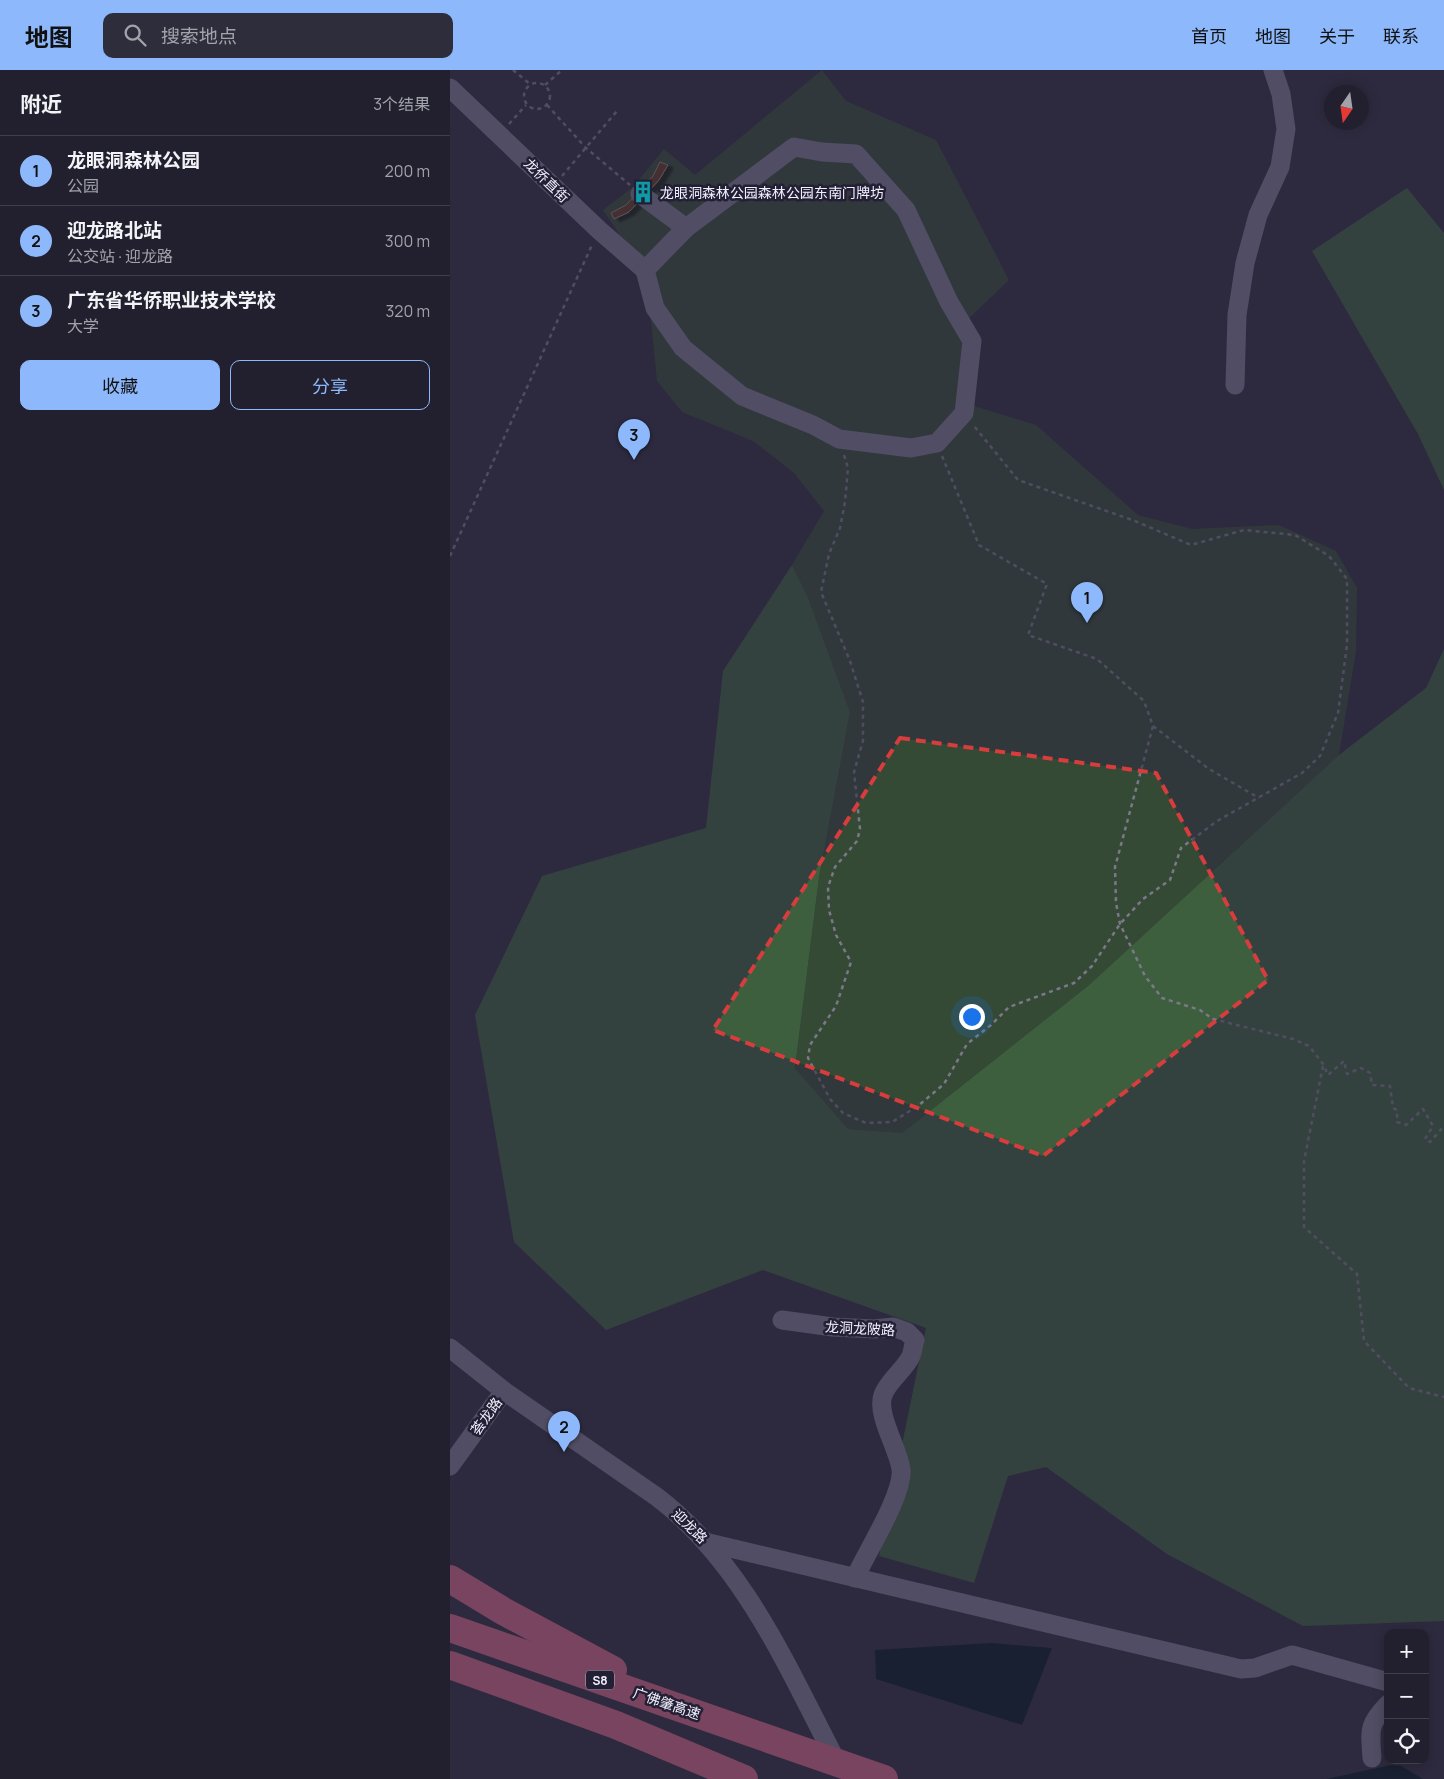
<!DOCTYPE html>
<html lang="zh">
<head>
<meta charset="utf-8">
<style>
  body { margin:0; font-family:Manrope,"Noto Sans SC",sans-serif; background:#2e2d3b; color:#f1f3f6 }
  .controls { position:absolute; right:15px; bottom:15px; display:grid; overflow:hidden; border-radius:10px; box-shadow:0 2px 12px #0003 }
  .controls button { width:45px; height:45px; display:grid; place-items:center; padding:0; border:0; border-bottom:1px solid #3f3e4b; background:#22202f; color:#f1f3f6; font:25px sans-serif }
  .compass { position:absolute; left:874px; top:15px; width:45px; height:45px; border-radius:50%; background:#22202f; box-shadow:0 2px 12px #0003; rotate:193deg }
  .you { position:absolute; left:521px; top:946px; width:18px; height:18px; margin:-12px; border:4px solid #fff; border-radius:50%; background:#1a73e8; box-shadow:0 0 0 8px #1a73e833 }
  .badge { display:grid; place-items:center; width:32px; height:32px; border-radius:50%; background:#8db9fc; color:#111; font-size:16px; font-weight:700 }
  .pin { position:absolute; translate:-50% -41px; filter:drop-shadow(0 1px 2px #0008) }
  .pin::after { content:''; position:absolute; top:26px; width:18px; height:15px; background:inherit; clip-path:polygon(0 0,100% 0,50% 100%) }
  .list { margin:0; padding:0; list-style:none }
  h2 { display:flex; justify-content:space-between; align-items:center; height:65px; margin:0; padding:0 20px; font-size:21px }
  h2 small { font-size:16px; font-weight:400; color:#a2a3aa }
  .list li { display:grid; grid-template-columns:32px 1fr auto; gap:15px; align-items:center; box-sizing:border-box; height:70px; padding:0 20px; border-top:1px solid #3f3e4b }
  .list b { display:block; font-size:19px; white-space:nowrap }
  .list p { margin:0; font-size:16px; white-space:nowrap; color:#a2a3aa }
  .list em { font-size:16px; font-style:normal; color:#a2a3aa }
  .actions { display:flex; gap:10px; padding:15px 20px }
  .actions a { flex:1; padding:11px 0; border:1px solid #8db9fc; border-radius:10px; text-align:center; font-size:18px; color:#8db9fc }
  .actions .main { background:#8db9fc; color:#111 }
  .icon { flex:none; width:28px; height:28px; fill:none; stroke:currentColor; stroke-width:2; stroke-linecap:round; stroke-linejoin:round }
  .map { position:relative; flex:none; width:994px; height:1709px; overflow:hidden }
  header { display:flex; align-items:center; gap:30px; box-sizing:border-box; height:70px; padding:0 25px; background:#8db9fc; color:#111 }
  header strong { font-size:24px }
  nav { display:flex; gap:28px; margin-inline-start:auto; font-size:18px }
  .search { width:350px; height:45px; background:#2e2d3b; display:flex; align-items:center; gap:12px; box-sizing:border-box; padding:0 18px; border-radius:10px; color:#a2a3aa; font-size:19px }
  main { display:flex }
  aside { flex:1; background:#22202f }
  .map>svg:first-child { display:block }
  .green { fill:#344a35 }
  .forest { fill:#3d5f3e }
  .water { fill:#001520 }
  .building { fill:#5f3821; stroke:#9b8273; filter:url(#shadow) }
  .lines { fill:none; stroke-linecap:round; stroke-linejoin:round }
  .path { stroke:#7a788a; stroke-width:2.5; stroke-dasharray:4 4; stroke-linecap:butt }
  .minor { stroke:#7a7891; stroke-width:19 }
  .highway { stroke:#d36485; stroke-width:28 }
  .marked { fill:none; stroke:#d93c3d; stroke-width:4; stroke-dasharray:10 6; stroke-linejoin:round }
  .labels { text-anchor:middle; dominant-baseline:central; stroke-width:5; stroke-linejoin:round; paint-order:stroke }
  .shield { fill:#232035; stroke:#b3b2c2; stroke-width:1 }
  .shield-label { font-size:12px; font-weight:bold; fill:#f1f0fe }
  .street-label { font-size:14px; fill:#f1f0fe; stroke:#232035 }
  .poi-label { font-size:14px; fill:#f1f0fe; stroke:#232035; text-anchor:start }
</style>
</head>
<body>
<header>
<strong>地图</strong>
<div class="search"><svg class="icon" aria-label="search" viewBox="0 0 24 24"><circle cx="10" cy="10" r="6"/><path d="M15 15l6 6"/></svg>搜索地点</div>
<nav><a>首页</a><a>地图</a><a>关于</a><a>联系</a></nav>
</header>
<main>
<aside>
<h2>附近<small>3个结果</small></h2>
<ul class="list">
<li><span class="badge">1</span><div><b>龙眼洞森林公园</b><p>公园</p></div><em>200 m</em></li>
<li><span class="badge">2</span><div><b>迎龙路北站</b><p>公交站 · 迎龙路</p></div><em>300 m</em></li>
<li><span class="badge">3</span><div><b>广东省华侨职业技术学校</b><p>大学</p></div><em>320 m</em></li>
</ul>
<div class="actions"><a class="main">收藏</a><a>分享</a></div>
</aside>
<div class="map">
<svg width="994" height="1709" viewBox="0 0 994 1709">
  <defs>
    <filter id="shadow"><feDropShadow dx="5.5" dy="3" stdDeviation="1" flood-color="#0009"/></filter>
  </defs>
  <rect width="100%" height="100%" fill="#2d2a3f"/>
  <polygon class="green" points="372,0 396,31 486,70 559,210 517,250 530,279 524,336 586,355 688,445 742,459 829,455 886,481 907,518 906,581 889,685 639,915 452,1063 398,1059 345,998 369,808 400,642 357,525 342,495 374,441 344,403 303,371 232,342 207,311 200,240 188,192 153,140 183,117 214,79 245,105"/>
  <g class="forest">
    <polygon points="957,118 994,163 994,420 968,364 862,181"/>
    <polygon points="342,495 357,525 400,642 369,808 345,998 398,1059 452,1063 639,915 889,685 976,618 994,579 994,1551 853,1556 717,1484 596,1397 558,1406 524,1513 429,1486 476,1258 313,1200 156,1260 64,1172 25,945 92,806 256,758 273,601"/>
  </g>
  <g class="water">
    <polygon points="541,1573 602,1578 572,1655 426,1609 425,1580"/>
    <polygon points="941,1695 951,1696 973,1709 876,1709"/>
  </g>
  <polygon class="building" points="210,92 218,95 209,110 179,142 164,149 161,143 176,135 203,106"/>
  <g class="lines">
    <g class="path">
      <polyline points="63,0 80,14"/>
      <circle cx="87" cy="26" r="13"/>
      <polyline points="95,15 112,0"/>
      <polyline points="97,35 136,78 180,115"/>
      <polyline points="59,54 76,35"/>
      <polyline points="112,106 167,41"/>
      <polyline points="394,385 398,398 395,432 390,458 379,484 371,522 400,591 413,632 413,671 404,702 410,759 407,771 385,797 378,817 379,840 386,865 401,892 386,936 360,975 358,988 380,1029 393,1043 416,1053 442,1052 468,1036 494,1014 517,974 541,955 559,937 624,913 642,896 670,854 693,829 720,810 731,778 767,751 852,703 870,686 888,643 897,575 897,509 879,486 845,465 794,460 741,475 685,451 568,410 524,356"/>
      <polyline points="492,386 529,475 597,514 578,565 647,589 694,631 703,656 665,797 666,833 670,854 695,906 712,928 750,940 763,949 843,969 859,976 873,994 878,1005 894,991 897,1004 911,998 920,1003 922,1015 940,1016 943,1038 947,1040 947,1052 956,1055 973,1039 983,1056 975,1069 980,1072 994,1056"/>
      <polyline points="0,486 142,175"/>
      <polyline points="703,656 759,699 809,728"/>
      <polyline points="873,996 854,1091 854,1157 907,1204 914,1271 959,1318 994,1327"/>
    </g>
    <g class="minor">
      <polyline points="0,18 149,160 195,200"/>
      <polygon points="344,77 372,82 406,84 456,140 499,232 522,271 514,343 487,373 461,378 389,369 363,355 292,326 233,278 205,238 195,200 236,158"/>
      <polyline points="190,124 236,158"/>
      <polyline points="785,315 787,245 795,193 808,145 830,97 836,59 831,24 823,0"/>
      <path d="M332,1250L383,1257L424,1259L443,1257L457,1262L465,1270C463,1275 463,1283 460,1288C453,1301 438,1311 433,1325C426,1344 448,1378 451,1399C454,1424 416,1483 405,1508"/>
      <path d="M0,1278L54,1321L207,1427C295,1494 339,1601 389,1696"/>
      <polyline points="0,1396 54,1321"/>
      <polyline points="259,1473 791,1599 805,1598 842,1585 938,1612"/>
      <path d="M922,1688C920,1659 918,1655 938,1634"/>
    </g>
    <g class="highway">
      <polyline points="0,1509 53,1541 163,1600"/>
      <polyline points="0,1558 434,1709"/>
      <polyline points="0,1595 166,1655 294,1709"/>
    </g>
  </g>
  <path d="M0 0H994V1709H0ZM450,668L706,703L818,910L593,1086L263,960Z" fill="#2d2a3f" fill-opacity=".55" fill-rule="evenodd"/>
  <path class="marked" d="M450,668L706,703L818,910L593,1086L263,960Z"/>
  <defs>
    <g id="building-bare" transform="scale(1.725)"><path d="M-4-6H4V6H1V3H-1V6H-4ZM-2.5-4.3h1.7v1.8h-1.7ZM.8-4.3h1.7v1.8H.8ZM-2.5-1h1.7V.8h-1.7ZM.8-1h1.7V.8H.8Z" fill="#0f9aa8" stroke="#232035" stroke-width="2.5" paint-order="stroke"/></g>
  </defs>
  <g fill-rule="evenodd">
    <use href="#building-bare" x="193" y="122"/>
  </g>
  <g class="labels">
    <rect class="shield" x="136" y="1600.5" width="28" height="19" rx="4"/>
    <g class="shield-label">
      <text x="150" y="1610">S8</text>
    </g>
    <g class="street-label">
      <text transform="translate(97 110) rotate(44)">龙侨直街</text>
      <text transform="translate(410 1258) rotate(3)">龙洞龙陂路</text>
      <text transform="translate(36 1346) rotate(-54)">荟龙路</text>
      <text transform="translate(240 1456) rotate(44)">迎龙路</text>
      <text transform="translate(217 1633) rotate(19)">广佛肇高速</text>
    </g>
    <g class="poi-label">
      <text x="210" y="122">龙眼洞森林公园森林公园东南门牌坊</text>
    </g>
  </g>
</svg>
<div class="controls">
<button>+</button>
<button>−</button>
<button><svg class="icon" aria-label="locate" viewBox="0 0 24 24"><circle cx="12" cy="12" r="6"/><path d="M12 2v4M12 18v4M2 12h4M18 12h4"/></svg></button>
</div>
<svg class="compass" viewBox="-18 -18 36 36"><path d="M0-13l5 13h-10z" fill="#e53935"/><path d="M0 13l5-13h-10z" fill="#a2a3aa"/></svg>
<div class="you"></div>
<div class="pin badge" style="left:637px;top:553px">1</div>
<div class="pin badge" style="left:114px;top:1382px">2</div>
<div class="pin badge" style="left:184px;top:390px">3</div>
</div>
</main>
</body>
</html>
